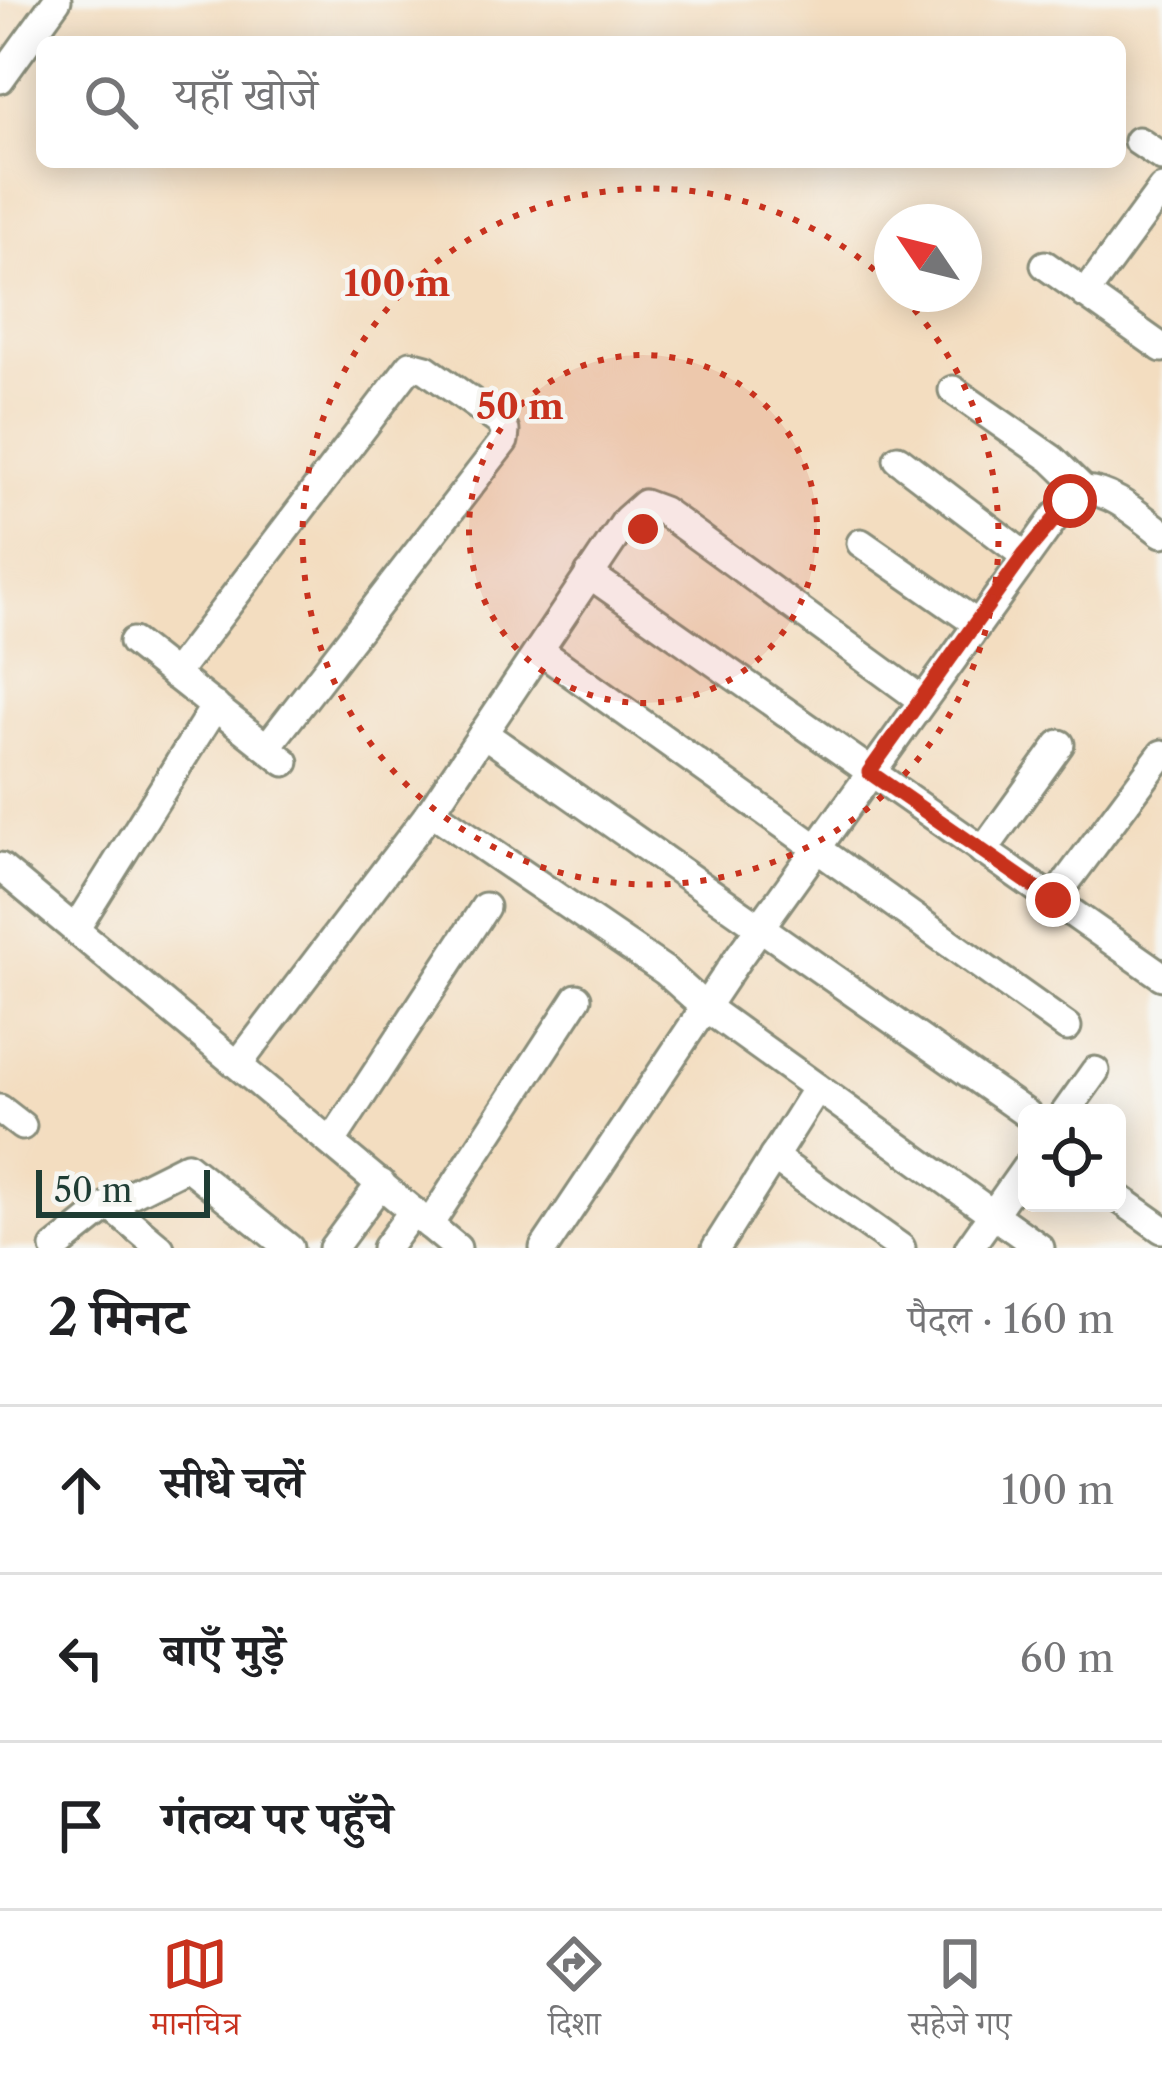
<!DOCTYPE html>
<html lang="hi">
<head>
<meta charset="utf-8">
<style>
  body { margin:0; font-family:"Libre Caslon Text","Noto Serif Devanagari",serif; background:#f6f6f6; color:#202124 }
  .controls { position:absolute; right:36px; bottom:36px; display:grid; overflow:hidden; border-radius:18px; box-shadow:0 6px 30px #0003 }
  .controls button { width:108px; height:108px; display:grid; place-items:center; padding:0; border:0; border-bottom:3px solid #e0e0e0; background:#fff; color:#202124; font:60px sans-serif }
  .compass { position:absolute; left:874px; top:204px; width:108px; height:108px; border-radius:50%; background:#fff; box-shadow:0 6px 30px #0003; rotate:305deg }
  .scale { position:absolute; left:36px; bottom:30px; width:174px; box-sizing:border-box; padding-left:12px; border:6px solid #1f3d34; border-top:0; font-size:33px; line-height:42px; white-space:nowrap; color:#1f3d34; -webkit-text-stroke:9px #f6f6f2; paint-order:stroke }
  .stop { position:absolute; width:36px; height:36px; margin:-27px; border:9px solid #c8321e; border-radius:50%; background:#fff }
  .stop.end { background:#c8321e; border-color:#fff; box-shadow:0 3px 12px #0008 }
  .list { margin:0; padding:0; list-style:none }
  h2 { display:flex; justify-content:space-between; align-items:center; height:156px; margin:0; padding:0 48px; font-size:51px }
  h2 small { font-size:39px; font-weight:400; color:#757577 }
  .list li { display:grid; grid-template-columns:78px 1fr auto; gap:36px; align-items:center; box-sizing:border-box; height:168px; padding:0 48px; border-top:3px solid #e0e0e0 }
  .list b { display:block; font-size:45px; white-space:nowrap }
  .list em { font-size:39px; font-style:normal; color:#757577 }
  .icon { flex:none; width:66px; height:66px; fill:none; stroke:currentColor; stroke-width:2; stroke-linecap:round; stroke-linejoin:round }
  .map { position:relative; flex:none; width:1162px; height:1248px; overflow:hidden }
  .search { position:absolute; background:#fff; box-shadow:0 6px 30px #0003; left:36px; right:36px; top:36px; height:132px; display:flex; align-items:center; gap:30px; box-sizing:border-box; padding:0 42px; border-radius:18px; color:#757577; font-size:45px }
  .sheet { height:660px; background:#fff }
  nav { display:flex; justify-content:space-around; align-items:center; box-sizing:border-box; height:168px; border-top:3px solid #e0e0e0; background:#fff; font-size:33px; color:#757577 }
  nav a { display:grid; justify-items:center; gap:6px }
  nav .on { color:#c8321e }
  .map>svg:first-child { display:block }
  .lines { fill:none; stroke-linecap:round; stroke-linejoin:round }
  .minor-casing { stroke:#898d7a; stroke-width:33 }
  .minor { stroke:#fff; stroke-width:27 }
  .route { stroke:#c8321e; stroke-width:15 }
  .ring { fill:none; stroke:#c8321e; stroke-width:6; stroke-dasharray:6 12 }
  .centre { fill:#c8321e; stroke:#f6f6f2; stroke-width:6 }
  .ring-label { font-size:36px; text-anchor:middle; font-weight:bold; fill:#c8321e; stroke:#f6f6f2; stroke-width:9; stroke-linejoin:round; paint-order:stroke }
</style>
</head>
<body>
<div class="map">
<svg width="1162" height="1248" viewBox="0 0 1162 1248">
  <rect width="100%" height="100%" fill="#f6f6f2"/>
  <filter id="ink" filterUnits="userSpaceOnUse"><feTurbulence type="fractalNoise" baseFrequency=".00833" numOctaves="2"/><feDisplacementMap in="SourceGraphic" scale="24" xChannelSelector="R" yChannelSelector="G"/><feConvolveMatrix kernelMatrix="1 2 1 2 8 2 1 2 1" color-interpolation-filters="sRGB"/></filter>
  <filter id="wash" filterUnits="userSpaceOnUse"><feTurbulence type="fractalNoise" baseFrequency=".004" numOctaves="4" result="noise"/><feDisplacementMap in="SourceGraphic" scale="48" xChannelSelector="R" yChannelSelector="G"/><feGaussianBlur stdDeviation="2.7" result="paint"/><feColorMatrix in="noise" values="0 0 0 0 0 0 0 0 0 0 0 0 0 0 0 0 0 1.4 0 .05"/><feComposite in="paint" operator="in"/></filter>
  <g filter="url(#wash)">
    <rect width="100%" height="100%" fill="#f3ddc0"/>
  </g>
  <g filter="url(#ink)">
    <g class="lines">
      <g class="minor-casing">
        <g id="minor">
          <polyline points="0,79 57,0"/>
          <polyline points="1138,141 1162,157"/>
          <polyline points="1045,265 1162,348"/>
          <polyline points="1085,294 1162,189"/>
          <polyline points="953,390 1052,459 1084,490"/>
          <polyline points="898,459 1024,555"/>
          <polyline points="861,543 976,623"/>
          <polyline points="589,574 1162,976"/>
          <polyline points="133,642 285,762"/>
          <polyline points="539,650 1067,1027"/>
          <polyline points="174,675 411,365 426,369 500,422 505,431 504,441 267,747"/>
          <polyline points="483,733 1027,1114"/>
          <polyline points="431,811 665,971 705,1007 1040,1248"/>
          <polyline points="983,851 1060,744"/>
          <polyline points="0,867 457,1248"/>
          <polyline points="1053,900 1162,754"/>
          <polyline points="76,928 215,706"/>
          <polyline points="239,1063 431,811 627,519 644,504 663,511 922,700"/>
          <polyline points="0,1109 22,1126"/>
          <polyline points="1065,1113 1095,1071"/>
          <polyline points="332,1141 485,907"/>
          <polyline points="773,1157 901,1248"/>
          <polyline points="1117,1197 1162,1229"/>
          <polyline points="109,1205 160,1248"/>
          <polyline points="429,1225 577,998"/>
          <polyline points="55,1248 109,1205 187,1166 289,1248"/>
          <polyline points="333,1248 381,1183"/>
          <polyline points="386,1248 413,1211"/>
          <path d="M544,1248L738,958L1055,517L1084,490C1113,491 1139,516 1162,533"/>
          <polyline points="716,1248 817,1088"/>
          <polyline points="969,1248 1027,1166"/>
        </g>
      </g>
      <use href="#minor" class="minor"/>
    </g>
  </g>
  <g class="lines" filter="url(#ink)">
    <polyline class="route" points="1053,900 869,772 1024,555 1070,501"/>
  </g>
  <circle cx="643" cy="529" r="174" fill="#c8321e" fill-opacity=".12"/>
  <g class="ring">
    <circle cx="643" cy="529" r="174"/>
    <path d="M902 296A348 348 0 1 1 891 285"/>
  </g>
  <circle cx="643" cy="529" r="18" class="centre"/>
  <g class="ring-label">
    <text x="397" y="296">100 m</text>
    <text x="520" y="419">50 m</text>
  </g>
</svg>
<div class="controls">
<button><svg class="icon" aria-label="locate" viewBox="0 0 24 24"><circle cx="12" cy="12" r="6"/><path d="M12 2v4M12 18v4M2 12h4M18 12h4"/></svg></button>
</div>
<svg class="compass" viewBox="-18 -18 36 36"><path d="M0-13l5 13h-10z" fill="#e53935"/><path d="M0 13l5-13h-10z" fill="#757577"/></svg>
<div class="scale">50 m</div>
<div class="stop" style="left:1070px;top:501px"></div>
<div class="stop end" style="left:1053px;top:900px"></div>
<div class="search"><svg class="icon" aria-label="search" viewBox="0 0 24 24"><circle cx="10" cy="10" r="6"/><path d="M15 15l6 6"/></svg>यहाँ खोजें</div>
</div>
<section class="sheet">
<h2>2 मिनट<small>पैदल · 160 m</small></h2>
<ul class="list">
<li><svg class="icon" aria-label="ahead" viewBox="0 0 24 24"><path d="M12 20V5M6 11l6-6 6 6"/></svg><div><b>सीधे चलें</b></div><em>100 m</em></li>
<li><svg class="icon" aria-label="left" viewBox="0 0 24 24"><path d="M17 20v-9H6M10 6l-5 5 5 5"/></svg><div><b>बाएँ मुड़ें</b></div><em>60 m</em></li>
<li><svg class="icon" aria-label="arrive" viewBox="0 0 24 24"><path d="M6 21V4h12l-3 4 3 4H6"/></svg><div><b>गंतव्य पर पहुँचे</b></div></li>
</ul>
</section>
<nav>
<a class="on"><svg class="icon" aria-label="map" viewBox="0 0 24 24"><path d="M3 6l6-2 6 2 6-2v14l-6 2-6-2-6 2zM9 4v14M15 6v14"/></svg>मानचित्र</a>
<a><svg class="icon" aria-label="directions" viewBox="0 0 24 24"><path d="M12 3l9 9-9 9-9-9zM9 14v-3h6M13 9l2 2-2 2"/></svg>दिशा</a>
<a><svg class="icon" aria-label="saved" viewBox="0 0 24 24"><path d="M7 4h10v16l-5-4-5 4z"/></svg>सहेजे गए</a>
</nav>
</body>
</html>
